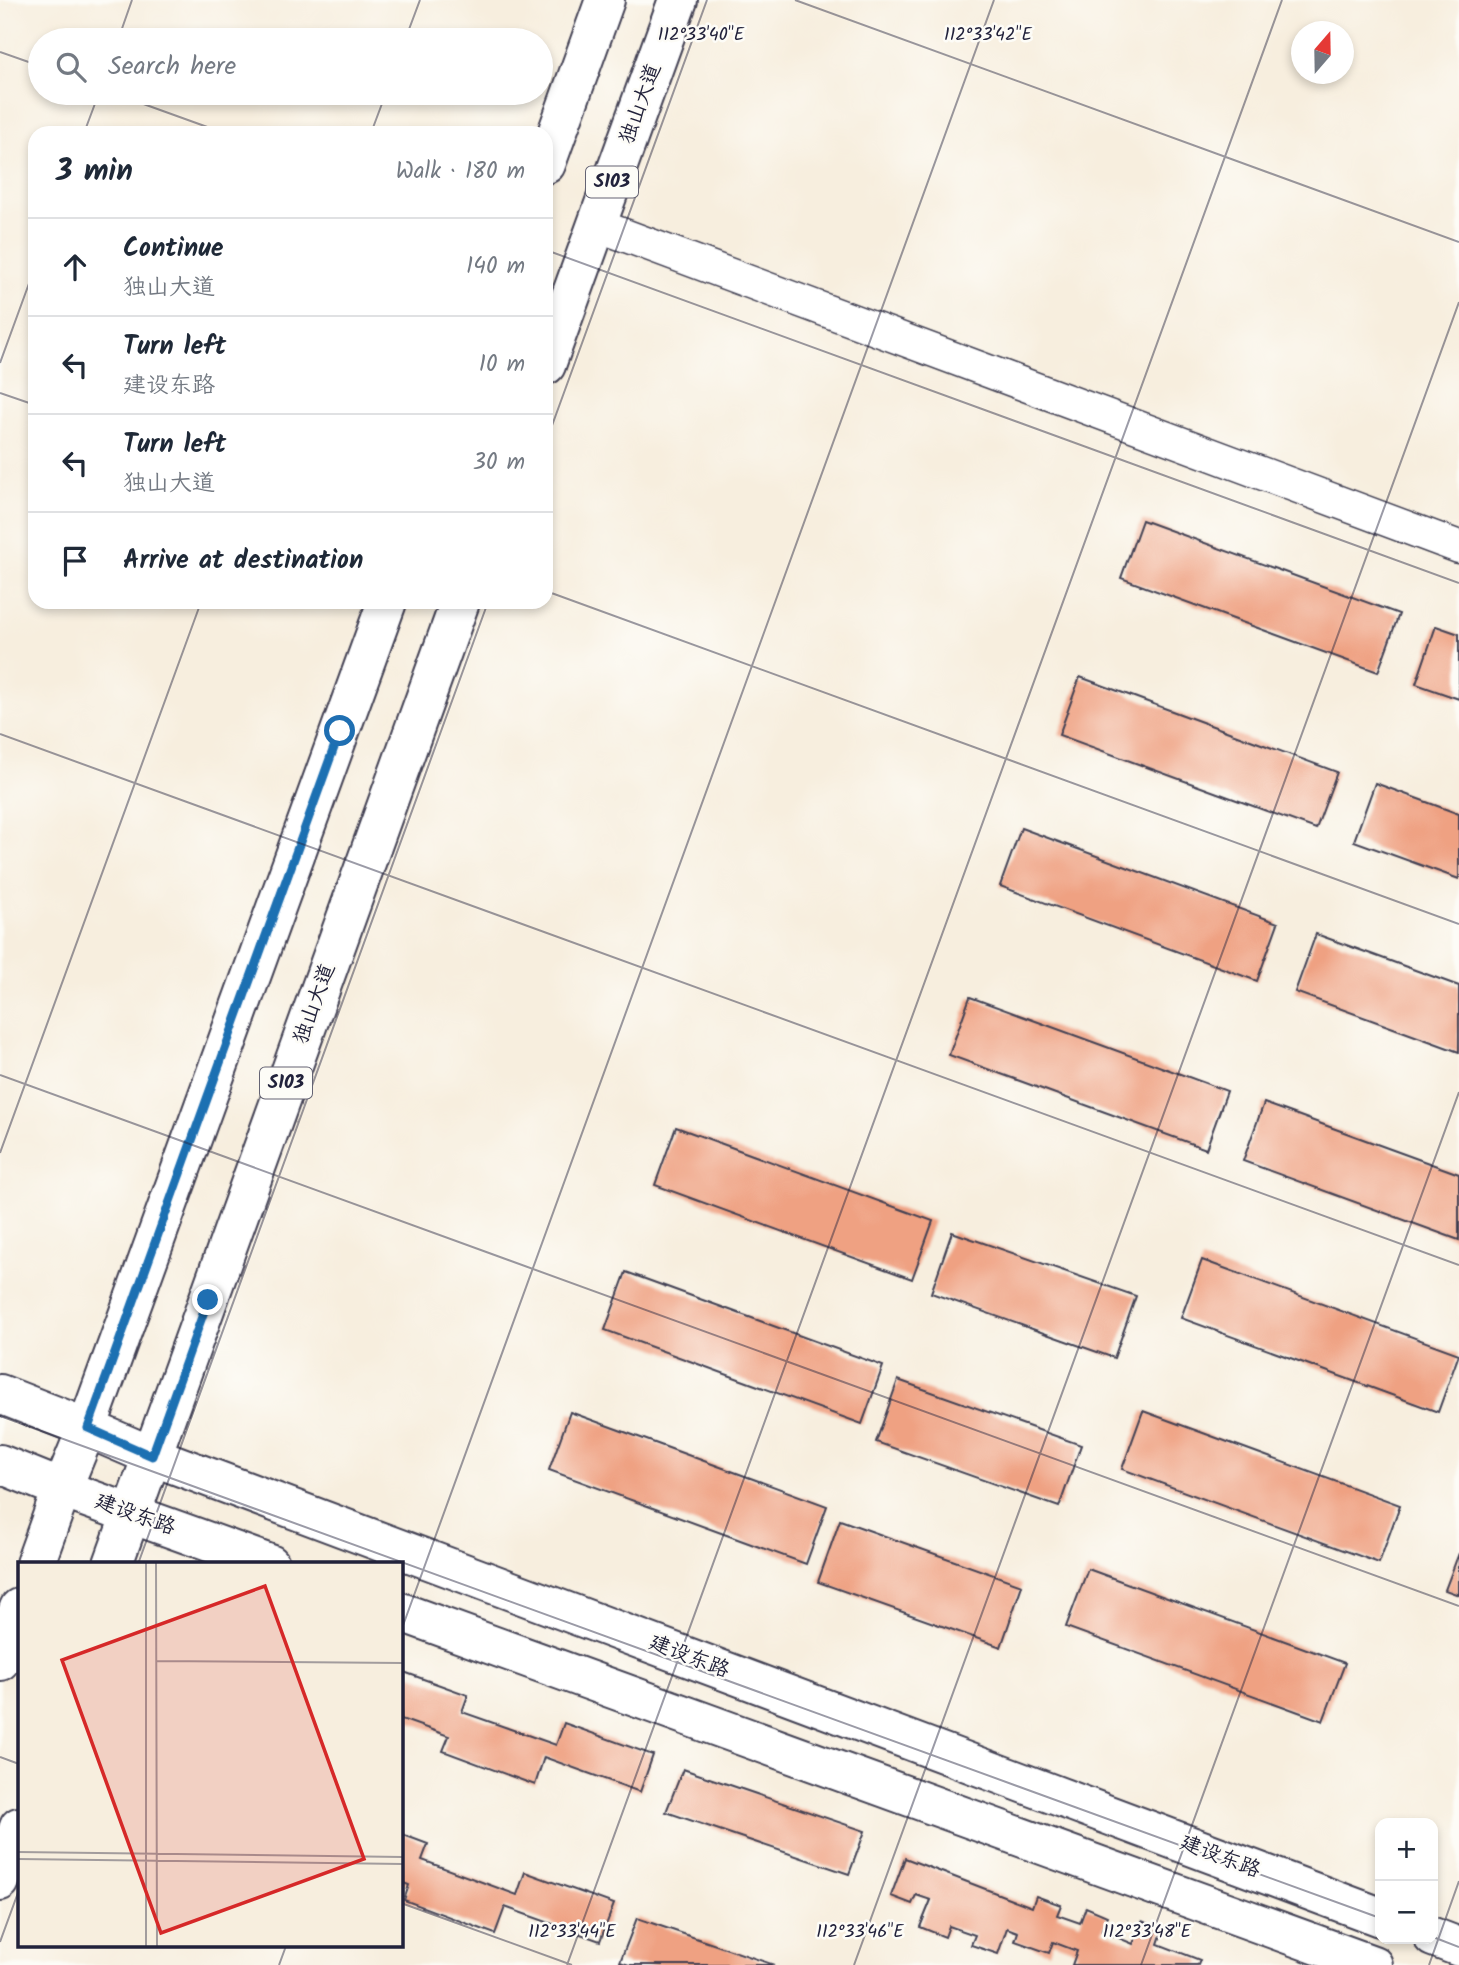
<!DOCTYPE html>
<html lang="en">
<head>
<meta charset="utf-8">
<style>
  body { margin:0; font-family:Kalam,"LXGW WenKai TC",sans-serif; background:#f6f6f7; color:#1f2937 }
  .controls { position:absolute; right:21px; bottom:21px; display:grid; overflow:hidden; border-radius:14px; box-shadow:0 4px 10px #0003 }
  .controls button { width:63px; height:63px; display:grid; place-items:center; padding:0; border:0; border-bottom:2px solid #e0e1e3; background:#fff; color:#1f2937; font:35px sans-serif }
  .compass { position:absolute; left:1291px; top:21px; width:63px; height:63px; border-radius:50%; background:#fff; box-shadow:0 4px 10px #0003; rotate:20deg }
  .stop { position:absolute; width:21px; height:21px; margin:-16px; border:5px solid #1f6fb2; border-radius:50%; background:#fff }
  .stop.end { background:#1f6fb2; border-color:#fff; box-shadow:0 2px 7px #0008 }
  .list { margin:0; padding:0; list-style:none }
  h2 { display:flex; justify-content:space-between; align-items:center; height:91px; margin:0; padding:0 28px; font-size:30px }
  h2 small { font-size:23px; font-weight:400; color:#747a83 }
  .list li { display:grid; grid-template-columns:46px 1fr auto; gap:21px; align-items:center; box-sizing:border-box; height:98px; padding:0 28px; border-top:2px solid #e0e1e3 }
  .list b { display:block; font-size:26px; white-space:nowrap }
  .list p { margin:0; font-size:23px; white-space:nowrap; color:#747a83 }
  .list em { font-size:23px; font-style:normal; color:#747a83 }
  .icon { flex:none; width:38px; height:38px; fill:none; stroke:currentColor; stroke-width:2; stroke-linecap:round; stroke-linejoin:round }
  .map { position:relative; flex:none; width:1459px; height:1965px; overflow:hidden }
  .search { position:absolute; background:#fff; box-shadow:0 4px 10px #0003; left:28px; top:28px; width:525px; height:77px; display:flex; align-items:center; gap:18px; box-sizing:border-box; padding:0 24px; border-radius:38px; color:#747a83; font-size:26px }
  .panel { position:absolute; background:#fff; box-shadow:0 4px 10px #0003; left:28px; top:126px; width:525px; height:483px; border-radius:21px }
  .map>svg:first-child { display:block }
  .building { fill:#efa182 }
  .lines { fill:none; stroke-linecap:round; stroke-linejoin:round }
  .street-casing { stroke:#424153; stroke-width:35 }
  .primary-casing { stroke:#424153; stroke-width:42 }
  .street { stroke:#fff; stroke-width:32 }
  .primary { stroke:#fff; stroke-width:38 }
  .route { stroke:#1f6fb2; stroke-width:9 }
  .ticks { fill:none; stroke:#22223b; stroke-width:2; stroke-opacity:0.45 }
  .labels { text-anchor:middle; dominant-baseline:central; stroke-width:5; stroke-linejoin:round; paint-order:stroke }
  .shield { fill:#fdfcf7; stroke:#646373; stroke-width:2 }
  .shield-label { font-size:19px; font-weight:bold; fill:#22223b }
  .street-label { font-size:21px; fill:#22223b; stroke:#fdfcf7 }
  .inset-road { fill:none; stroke:#a29c9d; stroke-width:2 }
  .view { fill:#d62828; fill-opacity:0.15; stroke:#d62828; stroke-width:3.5 }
  .inset-edge { fill:none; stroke:#22223b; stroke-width:3.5 }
  .ticks-label { font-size:18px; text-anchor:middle; fill:#22223b; stroke:#fdfcf7; stroke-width:5; stroke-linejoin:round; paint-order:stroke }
</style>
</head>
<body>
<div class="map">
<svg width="1459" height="1965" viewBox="0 0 1459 1965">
  <rect width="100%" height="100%" fill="#fdfcf7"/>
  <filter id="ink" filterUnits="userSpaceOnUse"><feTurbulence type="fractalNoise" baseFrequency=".0143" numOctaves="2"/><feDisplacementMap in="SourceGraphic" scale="14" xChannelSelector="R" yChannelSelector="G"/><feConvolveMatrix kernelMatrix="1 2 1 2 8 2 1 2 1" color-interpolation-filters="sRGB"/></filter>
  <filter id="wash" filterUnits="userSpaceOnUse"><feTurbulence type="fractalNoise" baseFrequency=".00686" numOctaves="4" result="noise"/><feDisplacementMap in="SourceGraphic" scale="28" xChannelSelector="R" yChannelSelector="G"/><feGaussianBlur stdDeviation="1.57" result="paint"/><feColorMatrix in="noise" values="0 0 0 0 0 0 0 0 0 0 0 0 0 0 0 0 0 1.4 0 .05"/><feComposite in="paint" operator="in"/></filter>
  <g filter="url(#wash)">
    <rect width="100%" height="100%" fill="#f7eede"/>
    <g id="blocks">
      <g class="building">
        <polygon points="1142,520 1399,614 1378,672 1121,578"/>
        <polygon points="1436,626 1459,634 1459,699 1416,684"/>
        <polygon points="1080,677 1337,772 1316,829 1059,735"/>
        <polygon points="1375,783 1459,814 1459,879 1354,841"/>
        <polygon points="1021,828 1278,923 1257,981 1000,886"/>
        <polygon points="1316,934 1459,986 1459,1052 1295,992"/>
        <polygon points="970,997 1227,1091 1206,1149 949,1055"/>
        <polygon points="1264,1103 1459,1174 1459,1240 1243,1161"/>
        <polygon points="676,1127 933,1221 912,1279 655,1185"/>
        <polygon points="952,1232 1136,1296 1114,1358 931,1293"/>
        <polygon points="1202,1260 1459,1354 1438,1412 1181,1318"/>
        <polygon points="626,1272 883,1366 862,1424 605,1330"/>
        <polygon points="898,1380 1081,1445 1059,1507 876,1442"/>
        <polygon points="1143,1411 1400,1505 1379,1563 1122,1469"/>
        <polygon points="570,1412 827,1506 806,1564 549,1470"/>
        <polygon points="840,1520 1022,1585 1001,1647 818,1582"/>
        <polygon points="1459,1553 1459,1595 1445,1590"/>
        <polygon points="1088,1569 1345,1663 1323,1721 1066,1627"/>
        <polygon points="401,1671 468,1695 462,1712 556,1745 564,1723 653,1755 640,1792 544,1757 535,1785 443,1751 449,1736 401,1719"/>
        <polygon points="683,1769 865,1831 849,1874 666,1812"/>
        <polygon points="401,1834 428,1844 422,1860 517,1895 525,1872 614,1904 600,1941 505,1907 495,1934 404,1900 409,1885 401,1882"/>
        <polygon points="905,1858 1032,1907 1036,1896 1061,1905 1057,1915 1080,1923 1086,1907 1107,1916 1102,1931 1133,1944 1142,1921 1163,1929 1158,1944 1200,1960 1198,1965 1072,1965 1077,1951 1053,1942 1049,1953 1015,1941 1018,1932 1007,1928 998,1954 971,1945 975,1935 949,1926 945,1937 920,1927 931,1900 916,1895 912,1904 891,1896"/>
        <polygon points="637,1918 774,1965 629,1965 620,1962"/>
      </g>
    </g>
  </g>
  <g filter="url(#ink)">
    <use href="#blocks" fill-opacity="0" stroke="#424153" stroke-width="2"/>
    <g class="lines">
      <g class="street-casing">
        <polyline id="street" points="597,225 1459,547"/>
      </g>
      <g class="primary-casing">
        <g id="primary">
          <polyline points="546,164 605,0"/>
          <polyline points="546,365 678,0"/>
          <polyline points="0,1394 87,1428 152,1456 1380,1917"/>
          <polyline points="0,1464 62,1489 270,1564"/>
          <polyline points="35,1564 62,1489 87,1428 387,602"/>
          <polyline points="113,1564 460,602"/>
          <polyline points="401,1612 1373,1965"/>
          <polyline points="0,1661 19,1608"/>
          <polyline points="0,1881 19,1827"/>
          <polyline points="1433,1937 1459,1947"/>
        </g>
      </g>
      <use href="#street" class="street"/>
      <use href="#primary" class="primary"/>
    </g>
  </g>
  <g class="lines" filter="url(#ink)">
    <polyline class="route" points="208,1300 152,1456 88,1428 340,731"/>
  </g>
  <path class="ticks" d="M795,0L1459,242M118,40L132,0M405,40L420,0M0,52L40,66M113,93L224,133M84,133L99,93M371,133L386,93M546,250L1459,583M0,363L35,267M0,393L35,405M546,442L707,0M546,591L1459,924M0,734L1459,1265M0,1075L1459,1606M0,1153L201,602M0,1416L1380,1918M138,1564L488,602M401,1631L994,0M0,1757L19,1764M401,1903L572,1965M1433,1937L1459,1947M0,1942L19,1890M279,1965L286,1946M567,1965L1282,0M854,1965L1459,302M1141,1965L1459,1092M1429,1965L1459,1881"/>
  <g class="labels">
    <g class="shield">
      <rect x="586" y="166.5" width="52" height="31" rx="5"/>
      <rect x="260" y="1067.5" width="52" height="31" rx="5"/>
    </g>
    <g class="shield-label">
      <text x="612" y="182">S103</text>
      <text x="286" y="1083">S103</text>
    </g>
    <g class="street-label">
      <text transform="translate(641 104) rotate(-70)">独山大道</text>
      <text transform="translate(315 1004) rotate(-70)">独山大道</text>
      <text transform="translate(135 1515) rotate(20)">建设东路</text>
      <text transform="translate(689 1657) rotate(21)">建设东路</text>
      <text transform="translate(1220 1857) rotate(21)">建设东路</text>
    </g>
  </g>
  <g transform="translate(18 1562)">
    <rect width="385" height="385" fill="#f7eede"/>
    <path class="inset-road" d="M128,1V384M138,1L139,384M138,99L385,101M0,290L385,295M0,297L385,302"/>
    <path class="view" d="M247,24L346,297L143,371L44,98Z"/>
    <rect width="385" height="385" class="inset-edge"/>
  </g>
  <g class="ticks-label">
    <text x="701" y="40">112°33'40"E</text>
    <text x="988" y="40">112°33'42"E</text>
    <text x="572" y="1937">112°33'44"E</text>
    <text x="860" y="1937">112°33'46"E</text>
    <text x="1147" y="1937">112°33'48"E</text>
  </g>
</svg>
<div class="controls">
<button>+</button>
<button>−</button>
</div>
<svg class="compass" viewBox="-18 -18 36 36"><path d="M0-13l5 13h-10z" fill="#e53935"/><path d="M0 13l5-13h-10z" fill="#747a83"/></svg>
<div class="stop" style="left:340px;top:731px"></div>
<div class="stop end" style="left:208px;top:1300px"></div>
<div class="search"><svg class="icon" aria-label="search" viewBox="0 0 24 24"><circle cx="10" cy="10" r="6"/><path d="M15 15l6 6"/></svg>Search here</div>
<section class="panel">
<h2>3 min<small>Walk · 180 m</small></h2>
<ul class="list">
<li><svg class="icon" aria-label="ahead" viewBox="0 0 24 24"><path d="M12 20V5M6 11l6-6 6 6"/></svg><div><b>Continue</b><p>独山大道</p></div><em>140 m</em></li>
<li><svg class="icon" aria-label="left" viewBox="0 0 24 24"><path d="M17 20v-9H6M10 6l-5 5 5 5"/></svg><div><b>Turn left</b><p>建设东路</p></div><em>10 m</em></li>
<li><svg class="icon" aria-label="left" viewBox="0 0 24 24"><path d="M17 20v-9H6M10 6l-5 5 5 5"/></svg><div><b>Turn left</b><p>独山大道</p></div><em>30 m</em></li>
<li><svg class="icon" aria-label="arrive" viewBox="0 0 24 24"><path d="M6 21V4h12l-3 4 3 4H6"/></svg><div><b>Arrive at destination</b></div></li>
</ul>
</section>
</div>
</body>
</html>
